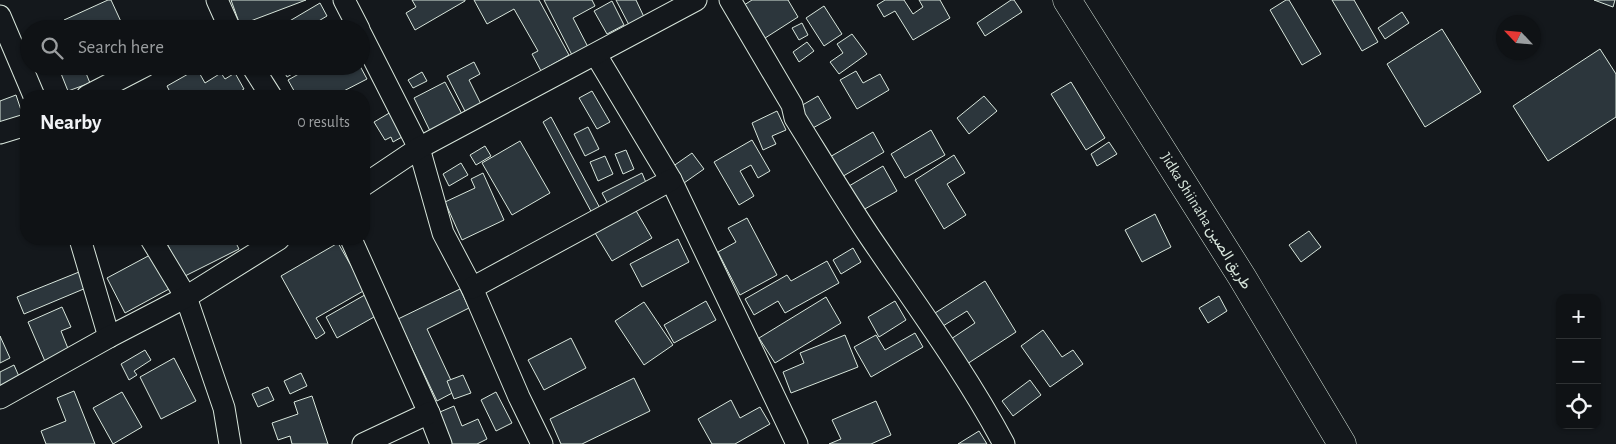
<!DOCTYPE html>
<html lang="en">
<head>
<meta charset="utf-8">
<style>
  body { margin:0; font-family:"Alegreya Sans",Vazirmatn,sans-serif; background:#181b1e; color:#f1f3f6 }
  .controls { position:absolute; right:15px; bottom:15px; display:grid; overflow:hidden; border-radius:10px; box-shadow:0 1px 4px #0004 }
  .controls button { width:45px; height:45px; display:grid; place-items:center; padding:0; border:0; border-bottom:1px solid #2f3234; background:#0f1215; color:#f1f3f6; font:25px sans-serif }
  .compass { position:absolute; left:1496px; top:15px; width:45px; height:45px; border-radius:50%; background:#0f1215; box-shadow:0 1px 4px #0004; rotate:296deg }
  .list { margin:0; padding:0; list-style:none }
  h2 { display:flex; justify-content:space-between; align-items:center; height:65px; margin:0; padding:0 20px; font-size:21px }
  h2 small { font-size:16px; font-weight:400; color:#9b9ea0 }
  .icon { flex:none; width:28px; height:28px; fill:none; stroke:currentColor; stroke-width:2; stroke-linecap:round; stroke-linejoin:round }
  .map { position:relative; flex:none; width:1616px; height:444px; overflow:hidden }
  .search { position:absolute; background:#0f1215; box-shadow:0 1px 4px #0004; left:20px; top:20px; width:350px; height:55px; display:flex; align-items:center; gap:12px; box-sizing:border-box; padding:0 18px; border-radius:28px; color:#9b9ea0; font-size:19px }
  .panel { position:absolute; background:#0f1215; box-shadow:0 1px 4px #0004; left:20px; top:90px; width:350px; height:155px; border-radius:20px }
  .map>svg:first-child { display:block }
  .building { fill:#2c363c; stroke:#d8e6dc }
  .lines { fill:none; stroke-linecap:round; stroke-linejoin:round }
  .street-casing { stroke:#d8e6dc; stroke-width:23 }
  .primary-casing { stroke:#d8e6dc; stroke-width:29 }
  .street { stroke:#14181c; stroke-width:21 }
  .primary { stroke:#14181c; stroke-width:28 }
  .labels { text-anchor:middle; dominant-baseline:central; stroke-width:4; stroke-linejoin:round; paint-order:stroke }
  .street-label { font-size:15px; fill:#d8e6dc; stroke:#14181c }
</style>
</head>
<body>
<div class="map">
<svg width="1616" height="444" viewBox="0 0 1616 444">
  <rect width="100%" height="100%" fill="#14181c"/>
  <g class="building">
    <polygon points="108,0 111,0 123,26 118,29 106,29 103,24 92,29 68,29 64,20"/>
    <polygon points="231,0 306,0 240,25"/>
    <polygon points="412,0 465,0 465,1 415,30 406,13 416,7"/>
    <polygon points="474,0 539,0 569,55 541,71 532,54 538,51 514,9 487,24"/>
    <polygon points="544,0 592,0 595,6 573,18 589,49 573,57"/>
    <polygon points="616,0 636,0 644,17 629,25"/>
    <polygon points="752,0 788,0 798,17 762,40 741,7"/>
    <polygon points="885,0 904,0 913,14 923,7 919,0 940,0 950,18 913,40 895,11 884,17 877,5"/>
    <polygon points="1011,0 1014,0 1022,12 985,36 977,23"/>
    <polygon points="1286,0 1289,0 1321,54 1302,65 1270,10"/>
    <polygon points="1332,0 1354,0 1378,42 1362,51"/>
    <polygon points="1594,0 1615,0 1613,7"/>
    <polygon points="612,1 624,25 607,34 594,11"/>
    <polygon points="320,3 327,16 305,29 276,29"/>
    <polygon points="824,6 842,34 824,46 806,18"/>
    <polygon points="1402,12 1409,23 1385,39 1378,28"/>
    <polygon points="62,23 64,29 46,29"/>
    <polygon points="802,23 808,35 799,40 792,28"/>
    <polygon points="1442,29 1481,92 1425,127 1387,64"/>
    <polygon points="852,34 867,54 839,74 830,62 843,53 837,44"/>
    <polygon points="807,42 814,51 799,62 793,52"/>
    <polygon points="1600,49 1616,74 1616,117 1548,161 1513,106"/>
    <polygon points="474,62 480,74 469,80 481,104 466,113 447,76"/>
    <polygon points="58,66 83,66 90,83 68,91"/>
    <polygon points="281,66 306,66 287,77"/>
    <polygon points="313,66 360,66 367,79 334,96 297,96 288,80"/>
    <polygon points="197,69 205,83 221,73 225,79 235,73 244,89 233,96 172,96 167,86"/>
    <polygon points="856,71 863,83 880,74 889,90 857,109 840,80"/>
    <polygon points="422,72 427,81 413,88 408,80"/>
    <polygon points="445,82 463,116 431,133 414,98"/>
    <polygon points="1071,82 1105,138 1086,150 1051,94"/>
    <polygon points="592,91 610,122 597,129 579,98"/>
    <polygon points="16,95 23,116 0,125 0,101"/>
    <polygon points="818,96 831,118 811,129 799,107"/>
    <polygon points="984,96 997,111 969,134 957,118"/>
    <polygon points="777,111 786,130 772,136 776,144 763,150 752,123"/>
    <polygon points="391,112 402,131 399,132 402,137 393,142 391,137 385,140 374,122"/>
    <polygon points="551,117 601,210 593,215 543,122"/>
    <polygon points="588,127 599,149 585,156 574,134"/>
    <polygon points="931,130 945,155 905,178 891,154"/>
    <polygon points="873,132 884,152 840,178 828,158"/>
    <polygon points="752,140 770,171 758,178 751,165 740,171 754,196 739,205 714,162"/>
    <polygon points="520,141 550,193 512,215 482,163"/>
    <polygon points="1109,142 1117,154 1097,166 1091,154"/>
    <polygon points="485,146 491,156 476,165 470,155"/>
    <polygon points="626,150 634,169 623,174 615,154"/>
    <polygon points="692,153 704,169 684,183 672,167"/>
    <polygon points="954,155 965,173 947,184 966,215 944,229 915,180"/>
    <polygon points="605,156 613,174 598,181 590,162"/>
    <polygon points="461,163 468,175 449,186 443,174"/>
    <polygon points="883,166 897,191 863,210 849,186"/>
    <polygon points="483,173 504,220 462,240 445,202 475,188 471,179"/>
    <polygon points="642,173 647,185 608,204 602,193"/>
    <polygon points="635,209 652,238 612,261 595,233"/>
    <polygon points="1155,214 1171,247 1142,262 1125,230"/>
    <polygon points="747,218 777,275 740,295 718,252 736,242 728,228"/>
    <polygon points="1309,231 1321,247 1301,262 1289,245"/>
    <polygon points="165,239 234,239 239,249 183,277"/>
    <polygon points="678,239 689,262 642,287 630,264"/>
    <polygon points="338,243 365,290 316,318 325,333 316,339 281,276"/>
    <polygon points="853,248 861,262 841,274 833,260"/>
    <polygon points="150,255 169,289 125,313 107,278"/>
    <polygon points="827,261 839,283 785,313 778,301 754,315 745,299 787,275 791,281"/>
    <polygon points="79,272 86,288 24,314 17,297"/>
    <polygon points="985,281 1016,332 967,364 951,339 975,323 967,311 943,326 935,313"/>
    <polygon points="460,289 469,308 427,329 456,391 437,401 398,319"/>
    <polygon points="370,292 381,313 337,338 326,317"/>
    <polygon points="1219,296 1227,311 1208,323 1199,308"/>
    <polygon points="826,297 841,323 775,363 759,338"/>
    <polygon points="706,301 716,320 674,343 664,325"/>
    <polygon points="895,301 906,320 879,337 868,317"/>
    <polygon points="644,302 673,345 644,365 615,321"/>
    <polygon points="62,307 71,327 61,331 71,356 47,366 28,322"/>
    <polygon points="1043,330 1062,357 1073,350 1083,364 1050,387 1021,346"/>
    <polygon points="915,333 923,347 871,377 854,347 876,335 885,350"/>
    <polygon points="845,335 858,367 791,393 783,372 804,363 800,353"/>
    <polygon points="0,336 10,358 0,363"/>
    <polygon points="571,338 586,368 544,390 528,360"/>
    <polygon points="145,350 151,360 134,371 137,375 129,380 121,364"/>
    <polygon points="174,358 196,401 161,419 140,377"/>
    <polygon points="14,365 21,381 0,391 0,372"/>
    <polygon points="301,373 307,386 290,394 284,381"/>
    <polygon points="463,375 471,393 454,399 447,381"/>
    <polygon points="634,378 650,411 582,444 561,444 550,419"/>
    <polygon points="1030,380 1041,395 1013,416 1002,401"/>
    <polygon points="268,387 274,400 258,407 252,394"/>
    <polygon points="74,391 95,444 46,444 41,431 66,421 57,398"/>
    <polygon points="122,392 142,427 113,444 93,408"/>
    <polygon points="496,392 512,423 496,431 481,400"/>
    <polygon points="312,396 328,444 292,444 290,436 278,440 272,423 298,414 294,402"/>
    <polygon points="731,400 740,418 760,407 770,424 735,444 712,444 698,419"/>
    <polygon points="876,401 891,435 871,444 829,444 841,439 832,420"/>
    <polygon points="454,406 462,426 478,419 487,439 477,444 446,444 433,415"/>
    <polygon points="979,431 987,444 958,444"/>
  </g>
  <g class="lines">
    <g class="street-casing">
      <g id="street">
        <polyline points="217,0 230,29"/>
        <polyline points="344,0 359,29"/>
        <path d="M730,0L792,105L795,118C820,158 844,198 870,237C916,305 965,371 1004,444"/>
        <polyline points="0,16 34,96"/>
        <polyline points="361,34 419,148 443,233 472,288 519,397 542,444"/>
        <polyline points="596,55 671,180 797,444"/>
        <polyline points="252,66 271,96"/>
        <polyline points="87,96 145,66"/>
        <polyline points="0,133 26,125"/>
        <polyline points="364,185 419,148 696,0"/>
        <polyline points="80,239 109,337"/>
        <polyline points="151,239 186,297 224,408 230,444"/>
        <polyline points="351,239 429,413 441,444"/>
        <polyline points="472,288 671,180"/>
        <polyline points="0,398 109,337 186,297 279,239"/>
        <polyline points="363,444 429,413"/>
      </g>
    </g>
    <g class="primary-casing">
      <polyline id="primary" points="1067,0 1242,277 1342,444"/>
    </g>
    <use href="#street" class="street"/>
    <use href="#primary" class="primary"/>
  </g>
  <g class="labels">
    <g class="street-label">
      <text transform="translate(1206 221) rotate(58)">Jidka Shiinaha طريق الصين</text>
    </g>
  </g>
</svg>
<div class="controls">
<button>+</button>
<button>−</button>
<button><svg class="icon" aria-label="locate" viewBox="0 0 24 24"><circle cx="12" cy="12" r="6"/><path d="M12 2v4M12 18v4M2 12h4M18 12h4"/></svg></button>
</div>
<svg class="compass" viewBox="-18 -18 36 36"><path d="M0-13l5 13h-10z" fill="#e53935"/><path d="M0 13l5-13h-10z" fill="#9b9ea0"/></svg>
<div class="search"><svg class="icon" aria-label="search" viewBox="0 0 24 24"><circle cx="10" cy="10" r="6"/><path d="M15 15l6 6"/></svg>Search here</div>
<section class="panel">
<h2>Nearby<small>0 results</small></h2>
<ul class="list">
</ul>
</section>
</div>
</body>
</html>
